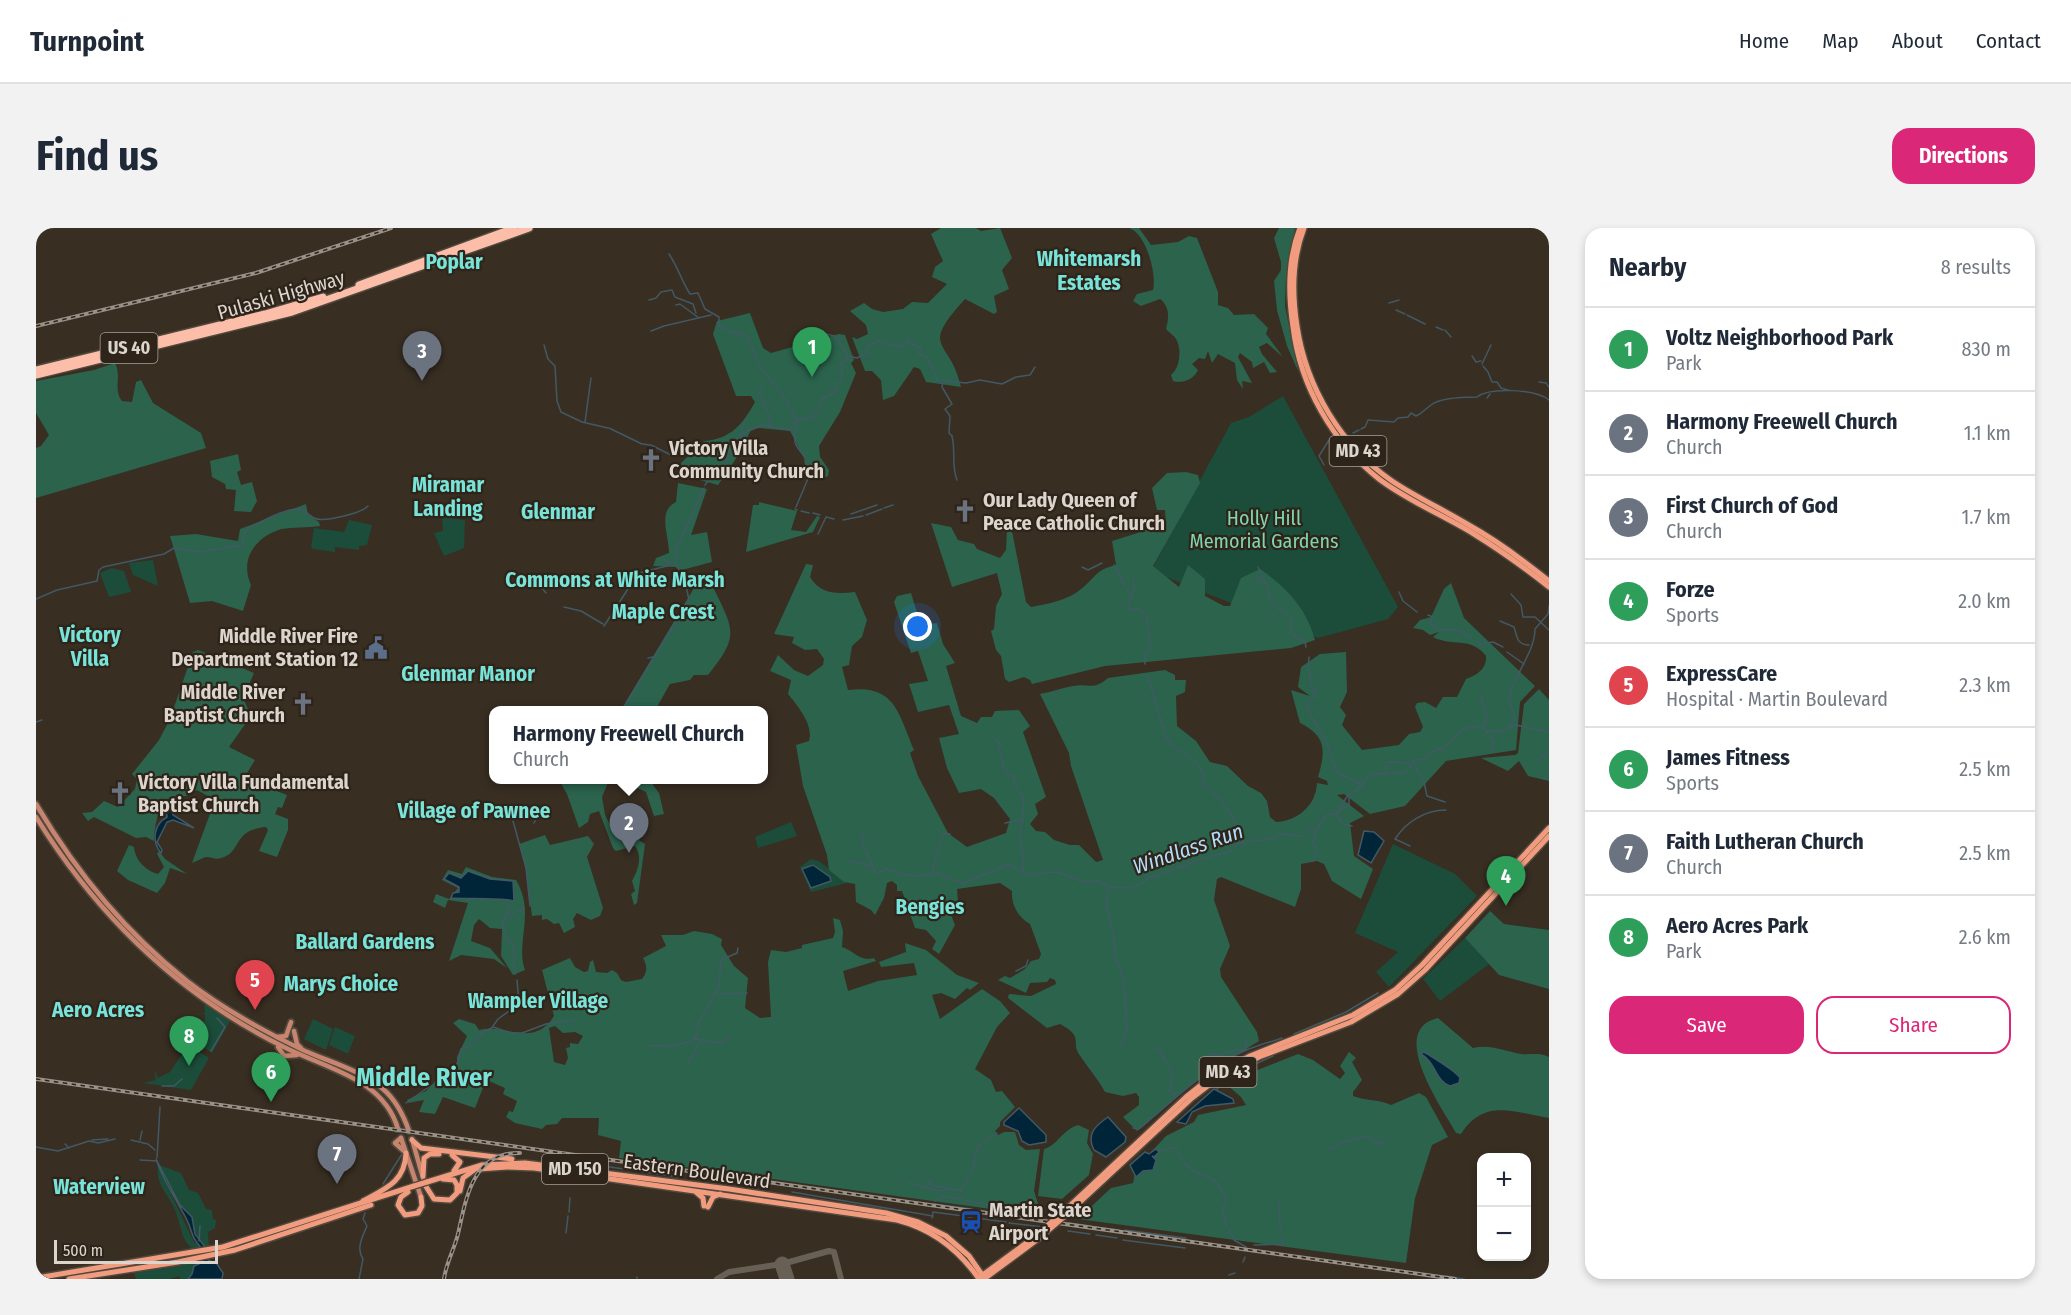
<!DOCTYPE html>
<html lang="en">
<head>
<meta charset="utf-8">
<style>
  body { margin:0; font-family:"Fira Sans Condensed",sans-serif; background:#f2f2f3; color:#1f2937 }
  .controls { position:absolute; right:18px; bottom:18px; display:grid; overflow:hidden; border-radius:12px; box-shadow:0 3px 9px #0003 }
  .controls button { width:54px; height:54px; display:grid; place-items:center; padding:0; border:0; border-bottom:2px solid #e0e1e3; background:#fff; color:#1f2937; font:30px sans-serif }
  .scale { position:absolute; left:18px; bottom:15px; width:164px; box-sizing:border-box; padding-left:6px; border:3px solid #dcd5ce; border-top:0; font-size:16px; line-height:21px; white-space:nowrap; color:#dcd5ce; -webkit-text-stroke:4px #2e2419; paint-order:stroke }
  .you { position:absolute; left:882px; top:399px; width:21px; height:21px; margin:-15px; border:4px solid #fff; border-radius:50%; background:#1a73e8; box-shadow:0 0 0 9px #1a73e833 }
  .badge { display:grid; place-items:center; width:39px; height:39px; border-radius:50%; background:#db2777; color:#fff; font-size:20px; font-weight:700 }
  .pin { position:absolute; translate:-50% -50px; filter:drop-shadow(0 2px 3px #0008) }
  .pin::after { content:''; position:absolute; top:32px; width:21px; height:18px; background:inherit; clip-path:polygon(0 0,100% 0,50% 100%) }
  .popup { position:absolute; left:453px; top:478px; width:279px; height:78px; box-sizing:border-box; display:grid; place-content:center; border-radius:12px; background:#fff; filter:drop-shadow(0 2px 4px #0005); font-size:20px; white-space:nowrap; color:#747a83 }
  .popup b { font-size:22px; color:#1f2937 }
  .popup::after { content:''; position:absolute; left:50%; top:100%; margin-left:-12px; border:12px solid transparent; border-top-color:#fff }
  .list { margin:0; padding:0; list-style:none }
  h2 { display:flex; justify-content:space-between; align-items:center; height:78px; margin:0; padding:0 24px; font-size:26px }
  h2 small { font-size:20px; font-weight:400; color:#747a83 }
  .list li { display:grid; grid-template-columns:39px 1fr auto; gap:18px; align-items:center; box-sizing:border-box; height:84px; padding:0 24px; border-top:2px solid #e0e1e3 }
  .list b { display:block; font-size:22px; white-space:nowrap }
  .list p { margin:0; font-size:20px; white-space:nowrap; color:#747a83 }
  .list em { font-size:20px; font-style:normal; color:#747a83 }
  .actions { display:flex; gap:12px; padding:18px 24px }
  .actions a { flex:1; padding:14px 0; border:2px solid #db2777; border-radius:18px; text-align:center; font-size:21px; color:#db2777 }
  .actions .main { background:#db2777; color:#fff }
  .map { position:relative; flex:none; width:1513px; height:1051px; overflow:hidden; border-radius:18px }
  header { display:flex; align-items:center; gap:36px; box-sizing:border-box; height:84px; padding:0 30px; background:#fff; border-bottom:2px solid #e0e1e3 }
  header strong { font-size:28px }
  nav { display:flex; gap:33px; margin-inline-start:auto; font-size:21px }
  .intro { display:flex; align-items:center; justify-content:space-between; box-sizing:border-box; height:144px; padding:0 36px }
  h1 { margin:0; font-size:42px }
  .button { padding:15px 27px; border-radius:18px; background:#db2777; color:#fff; font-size:21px; font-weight:700 }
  main { display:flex; gap:36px; padding:0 36px }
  aside { flex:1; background:#fff; border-radius:18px; box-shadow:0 3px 9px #0003 }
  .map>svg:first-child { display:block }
  .green { fill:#1c4d3a }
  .forest { fill:#2b634d; fill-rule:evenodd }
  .water { fill:#002438; stroke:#425965; stroke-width:1.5 }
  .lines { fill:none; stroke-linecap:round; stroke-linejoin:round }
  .stream { stroke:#425965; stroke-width:1.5 }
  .taxiway { stroke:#686055; stroke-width:6 }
  .runway { stroke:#686055; stroke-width:15 }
  .secondary-casing { stroke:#52493e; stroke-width:8 }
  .primary-casing { stroke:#52493e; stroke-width:8 }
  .highway-casing { stroke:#52493e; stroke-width:10 }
  .secondary { stroke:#c7846f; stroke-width:4.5 }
  .primary { stroke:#f19b7f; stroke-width:5 }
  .highway { stroke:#fdbea9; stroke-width:7 }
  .rail-casing { stroke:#999188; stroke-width:4 }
  .rail { stroke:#2e2419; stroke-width:1.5; stroke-dasharray:4.5; stroke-linecap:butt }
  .primary-bridge-casing { stroke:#52493e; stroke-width:8; stroke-linecap:butt }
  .primary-bridge { stroke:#f19b7f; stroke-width:5 }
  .labels { text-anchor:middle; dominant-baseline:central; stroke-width:4.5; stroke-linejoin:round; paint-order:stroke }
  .shield { fill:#2e2419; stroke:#a8a098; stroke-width:1.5 }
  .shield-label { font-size:18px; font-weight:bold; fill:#dcd5ce }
  .street-label { font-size:20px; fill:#dcd5ce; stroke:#2e2419 }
  .poi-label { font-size:20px; font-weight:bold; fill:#dcd5ce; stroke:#2e2419; text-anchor:start }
  .park-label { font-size:20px; fill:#7ed5b0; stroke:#2e2419 }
  .neighbourhood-label { font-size:21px; font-weight:bold; fill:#78e3d8; stroke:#2e2419 }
  .water-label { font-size:21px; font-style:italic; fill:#b2ddfa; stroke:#2e2419 }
  .district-label { font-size:26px; font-weight:bold; fill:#78e3d8; stroke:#2e2419 }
</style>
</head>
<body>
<header>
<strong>Turnpoint</strong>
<nav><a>Home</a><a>Map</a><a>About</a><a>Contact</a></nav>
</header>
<div class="intro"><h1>Find us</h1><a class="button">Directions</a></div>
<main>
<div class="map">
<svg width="1513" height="1051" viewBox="0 0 1513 1051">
  <rect width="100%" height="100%" fill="#382e22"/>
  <g class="green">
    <polygon points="1247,168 1362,379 1352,391 1282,410 1115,343 1195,195 1213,189"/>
    <polygon points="406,289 429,292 428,320 408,328 398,305 407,303"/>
    <polygon points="313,292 336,297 331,317 323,318 323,322 299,319 299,324 277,321 275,319 278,300 308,304"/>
    <polygon points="117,332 122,358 97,347 93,335"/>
    <polygon points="76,340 88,343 95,364 73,369 64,345"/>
    <polygon points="755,594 761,608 722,620 719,609"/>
    <polygon points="1357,616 1419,646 1441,668 1353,759 1340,744 1362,724 1319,705"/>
    <polygon points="775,631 783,633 811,655 775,664 764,639"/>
    <polygon points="1429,710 1453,736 1404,773 1387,751"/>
    <polygon points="168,776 194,793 176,825 156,812 169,792 169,786 157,787 169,785"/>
    <polygon points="277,791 297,801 290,822 268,811"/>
    <polygon points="299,799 319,808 312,826 293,817"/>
    <polygon points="152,817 173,830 155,862 107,855 120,852 118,841 122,850 134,844"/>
    <path d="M123,937L145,945L153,962L162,965L170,981L176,982L177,991L180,992L179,1000L172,1004L173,1020H169L124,943L158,1014L164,1019L157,1021C144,1012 145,995 139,982C133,967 117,954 123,937Z"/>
    <polygon points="165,1032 153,1051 144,1051 143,1048 135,1051 100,1051 98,1045"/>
  </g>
  <g class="forest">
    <path d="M905,0H940L945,3L964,0L976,30L966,42L973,61L958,68L961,84L958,86L929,71C882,123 914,109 925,159L890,154L884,141L878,139L858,168L847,172L845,152L836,143H829L816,109L821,111L832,106L830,97L814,83L828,75L836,81L847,84L867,81L876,74L892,75L911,56L896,49L899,39L907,33L895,6Z"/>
    <path d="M1093,0H1103L1115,17L1142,14L1153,8L1161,10L1182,64V77L1192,80L1198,87L1218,86L1232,100L1230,106L1247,129L1231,115L1223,119L1226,126L1241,144L1234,145L1228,134L1217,140L1216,134L1204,125L1202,129L1216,155L1206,153L1207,161L1201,152L1199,135L1182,126L1176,135L1172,123L1169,131L1163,130L1156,136L1162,142C1158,151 1147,156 1137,153L1135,147C1144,140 1146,121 1140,111C1138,108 1133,104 1130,101C1133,89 1134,79 1124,71L1105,78L1097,73L1101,66L1117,62C1121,46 1110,5 1093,0Z"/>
    <polygon points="1243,0 1259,0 1250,50 1249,78 1262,143 1251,118 1241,82 1238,53 1245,42 1245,34 1238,10"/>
    <path d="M714,85L727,120L735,125L803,106L809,107L818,132L815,135L820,145L804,184L783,218L784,229L793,242L792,248L786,251L769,239V232L754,203L723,200L715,202L699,232L682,257L641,246L645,235L668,213C695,211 707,196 719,174L715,168H700L677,106L681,93Z"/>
    <path d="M79,135C86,148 77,161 86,173L96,174L100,154L105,152L117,175L165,205L170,220L0,270V220L5,218L13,207L0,185V153L58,142Z"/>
    <polygon points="202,226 205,242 201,244 205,257 216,254 221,273 215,284 198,283 200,262 190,261 189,256 176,249 174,233"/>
    <path d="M1150,244L1162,247L1164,255L1117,338L1143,359L1152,337L1169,351V368L1188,378H1194L1205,350L1224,341C1250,359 1271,381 1279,412L1255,420L1069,438L996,456L994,452L988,449L973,454L969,451L965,428L960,422L955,403L958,401L960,378L966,366L961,345L916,359L895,295L915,299L922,312L938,316L941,321L964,330L970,322L971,301L975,298L990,374L995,379C1011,376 1033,372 1045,361C1061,348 1059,342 1080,337L1076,313L1130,296L1129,282H1121L1116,260L1131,245Z"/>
    <path d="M642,255L671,261L655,307L671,304L676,334L646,342L640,339L617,338L620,330L633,325C633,307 621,283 640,274Z"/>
    <polygon points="723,274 761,283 755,302 770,304 781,288 784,289 777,304 710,324 717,277 723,277"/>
    <path d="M270,276L272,287L283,294L284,298C272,300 257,299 246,301C220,308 203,331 215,357L207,383L176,373L154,375L134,308L160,306L202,313L204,301Z"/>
    <path d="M770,336L777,337L774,349C784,366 800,366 819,364L831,392L826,409L816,418L813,437L806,439L812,462C859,456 862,484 878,522L874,525L882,548L912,605L931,619L970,605L974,591L958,570L945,561L923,565L911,540L903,510L923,506L913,477L882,484L873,456L892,453L882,423L875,425L858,374L861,368L875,365L885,397L901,395L907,416L919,435L910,438L925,488L941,495L945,489H956L959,483L983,482L994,498L987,504L1010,569L999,576L1002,586L994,596L1000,603L1009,604L1018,612L1034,617H1043L1060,634L1067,632L1035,538L1033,525L1004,466C1015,464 1026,460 1037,458C1054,455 1057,463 1072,450L1129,442L1139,447V452H1150L1149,464L1140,468L1141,498L1160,513L1174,534L1191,538L1212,558L1225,565L1231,573L1234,589L1240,594C1261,593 1280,578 1281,555L1292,557L1291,553L1282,549C1290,522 1290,508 1264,495L1255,462L1274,468L1262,459L1265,439L1284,426L1310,424L1311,464L1304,479L1310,487L1306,497L1326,522L1363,517L1373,506L1384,504L1387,499L1379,479L1381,475L1389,474L1400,480L1407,469H1421L1430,451C1441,447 1451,441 1450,428C1435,408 1416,419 1397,409L1403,404L1394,407L1387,402L1377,400L1384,392L1395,389L1408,361L1415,355L1428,390L1499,458L1484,474L1480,522L1410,533L1369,578L1334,586L1308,566L1301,567L1328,588L1314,595L1318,628L1337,641L1325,671L1296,653L1288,636L1281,633L1265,636V661L1259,679L1185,649L1181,651L1178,672L1194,718L1184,741L1185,749L1221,804L1223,813L1158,854L1101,903L1087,889L1103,877V869L1100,865L1087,868L1069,864C1062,851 1053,841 1045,829C1033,814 1050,810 1024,796L1011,800L972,770L973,766L995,768L1020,756L1019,752L1014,750L1011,754L994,755L990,765L962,752L969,748L974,750L989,741L995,733L1003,731L1005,726L994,696C982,689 975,677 976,663L964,655L921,661L922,674L914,684L919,697L903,726L896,721L900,713L890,702L879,700L866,663H861V657L856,653L851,655L848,670L839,687L835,682L820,674L819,656L808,654L793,642L791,627L767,558L760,517L773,513C778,497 761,477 752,466L755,452L734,443L742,427L758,442L772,448L787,437L788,431L781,421L769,422L756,415L758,409L738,406Z"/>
    <path d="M661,355L677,359C698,402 704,408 672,447H658L654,452L634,456L622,477L626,482H585Z"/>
    <path d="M162,422L218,445L207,470L212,481L207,493L210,495L193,519L219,532L208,550L251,567L246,580L242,579L239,586L252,591V602L241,629L223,623L232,602L230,599C195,602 207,624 185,630C180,632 175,629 170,629C166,630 161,633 156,635L179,572L161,562C149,571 146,567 134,570C122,574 118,602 118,613L110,609L100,610L58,589L52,593L46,585L56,584L68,573L82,579L99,561L101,551L96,546L123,512L134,491L157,424Z"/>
    <polygon points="1503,461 1513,472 1513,553 1492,548 1483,533 1472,543 1445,530 1479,527 1482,525 1488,476"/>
    <path d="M523,552H573L566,569L569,587L580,609L601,611L609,616L601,675L598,677L595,666L599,663L596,653C602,642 607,629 599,618L580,623L577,620L563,583L554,586L552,594L543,600L531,566Z"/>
    <polygon points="585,552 619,552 617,557 623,565 628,586 618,588 610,564"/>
    <polygon points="509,607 514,617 552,608 558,616 551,629 567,680 564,688 555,692 541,685 537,691 539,699 528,705 523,695 518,696 511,691 506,692 506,687 496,688 489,636 483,616"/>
    <path d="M93,617L98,619C99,632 110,643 122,646L128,639L121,626L123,623L129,631L151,646L134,640L129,655L121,665L92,652L81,643Z"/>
    <path d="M430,639L456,649L480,652C500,685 479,714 489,742L477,747L465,728L466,701L454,700L443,691L438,697L435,713L454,720L471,740L458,731L425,727L413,733L432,675L412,672L409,680L397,674L400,666L413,671L422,660L406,652L412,642L426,646Z"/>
    <polygon points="1454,683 1468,696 1513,702 1513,761 1463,747 1429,710"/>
    <path d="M797,690L804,692L807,703L806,719C819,723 823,734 838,730L840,733L807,743L812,763L842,753L881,747L878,735L845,739L843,734L870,724L869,715L890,722L921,747L943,755L934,762L931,760L919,771L905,765L896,767L904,791L946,761L964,773L974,785L961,799L939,841L955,852L960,864L966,863L979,879L964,894V898L959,903L962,907L968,904H979L983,917L990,922L1004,921L998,963L1006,988L583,930L585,913L562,907L563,890H526L521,896L510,897L506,901L479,895L470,889L473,883L477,884L481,873L467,866L469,860L453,853L448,857L439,880L407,869L399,886L383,884L388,872L372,875L371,872L390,863L405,847L411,848L421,837V829L431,808L417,795L423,791L439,796L443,802C470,795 497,821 518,788L506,742L534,730L539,739L548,744L552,743L554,734L557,732L560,744L571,745L576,742L581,745L585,752L590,754L606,751C612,743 611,738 607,730L630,718L625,707H647L658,703L676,706L686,711L685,717L698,738L712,750L709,780L724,790L735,789L732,734L735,722L750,724L766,720V717L797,710L799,704ZM519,798L527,805L539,804L547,808L542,816L534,815V819L530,820L532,830L529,837L518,834L513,800Z"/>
    <path d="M1402,790L1437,820C1454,816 1468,823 1485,826C1495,827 1503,824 1513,829V890C1477,884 1448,870 1425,906L1420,905C1407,881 1350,802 1402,790Z"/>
    <path d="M1313,824L1320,830L1316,834L1326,852L1317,864V868C1330,873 1342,871 1355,877L1383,865L1390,869L1412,909L1396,917L1379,970L1370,1035L1042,991L1075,960L1097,955L1100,940L1130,908L1158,894L1162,887L1210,877L1205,869L1189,855L1262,826L1277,832L1304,851L1309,845L1304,838Z"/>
    <path d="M1042,897L1053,902L1051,915L1057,926L1053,947L1026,971L1002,968L1008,921C1021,918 1026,902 1042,897Z"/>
  </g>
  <g class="water">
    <path d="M133,574L137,587L158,600L137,592L131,594L121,614L126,622L125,625C115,613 118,596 131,589L130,579Z"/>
    <polygon points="1328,603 1338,604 1348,613 1335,635 1322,627"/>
    <polygon points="777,637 794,649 795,653 775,660 766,641"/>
    <path d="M432,643L454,651L477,653L478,673C473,670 428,671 415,670L417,665L423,664V659L408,651L413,645L425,650Z"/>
    <path d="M1388,824C1396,829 1420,843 1424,850L1423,855L1414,858C1399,853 1400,834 1385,826Z"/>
    <polygon points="1178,861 1197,871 1198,875 1169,878 1156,884 1150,896 1141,894"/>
    <polygon points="983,880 1010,907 1010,914 993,917 986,913 982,903 968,897 968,894"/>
    <path d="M1072,889L1090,909L1089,914L1070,929L1058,922C1050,906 1059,898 1072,889Z"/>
    <polygon points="1120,921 1123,924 1118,929 1116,928 1120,932 1117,942 1107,943 1100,949 1094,937 1109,924 1113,926"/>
    <path d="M120,931L144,977L156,989L159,1006L170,1020L172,1032L181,1036L187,1045L186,1051H152L156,1046L158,1038L165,1035L166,1021C155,1009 157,1005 151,992C141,972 127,953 120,931Z"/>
  </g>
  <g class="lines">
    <g class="stream">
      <path d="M633,26C642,39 645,52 654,66L662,65L669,81L683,89V98L691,103L711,108L723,137L750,172L760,192"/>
      <polyline points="613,72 620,70 625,64 636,62 639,69 657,76 660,85"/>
      <polyline points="1353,75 1363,72"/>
      <polyline points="640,77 644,76 663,90"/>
      <polyline points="1360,82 1369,86"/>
      <polyline points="1371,87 1389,96"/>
      <polyline points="1400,99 1407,102"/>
      <polyline points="784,102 785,105 799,108 812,127"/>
      <polyline points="1409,102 1415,109"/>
      <polyline points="615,103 628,98 675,87"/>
      <polyline points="870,108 872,114 885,120 883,126 892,130 901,152 930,155 944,152 966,156 980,149 994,147 999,139"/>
      <polyline points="508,117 512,131 519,138 521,173 525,184 546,194 572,200"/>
      <polyline points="1436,128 1440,134 1445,133"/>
      <polyline points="1446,136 1455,117"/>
      <polyline points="1447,138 1452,144 1456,154 1461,154 1465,160 1472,162"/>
      <polyline points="907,152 906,159 916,176 909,181 914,188 913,205 916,208"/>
      <polyline points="1503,154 1510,155 1513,159"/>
      <polyline points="727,155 723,164 733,187 734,199"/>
      <polyline points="1451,170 1454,166"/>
      <polyline points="549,194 555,150"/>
      <polyline points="573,200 606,216"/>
      <path d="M1325,201L1329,199L1332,192L1358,194L1362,190L1372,189L1375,185L1380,188C1387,185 1389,181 1395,177C1405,169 1429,169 1441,169C1454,159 1499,161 1513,172"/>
      <polyline points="1317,205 1323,202"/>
      <polyline points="706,206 726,197 754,202 759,192 775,190 777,185 783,183 786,170 801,163 800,156 807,150 805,135 811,132 812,128 821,130 831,125 832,118 842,113 864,119 871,115"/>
      <path d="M916,208C920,224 915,237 921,252"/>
      <polyline points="607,216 614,217"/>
      <polyline points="615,217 635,227"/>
      <polyline points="692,226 704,209 709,192"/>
      <polyline points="643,227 692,227"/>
      <polyline points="1288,237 1283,228 1293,212"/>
      <polyline points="669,257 681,241 690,237 693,228"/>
      <path d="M760,279L774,246L770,242L769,229C755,213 758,214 762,192"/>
      <polyline points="848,280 857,277"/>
      <polyline points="759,281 761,282"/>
      <polyline points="765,283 773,285"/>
      <polyline points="777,285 784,287"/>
      <polyline points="815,286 841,277"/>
      <polyline points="830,287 846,281"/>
      <polyline points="807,292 827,288"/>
      <polyline points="782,306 790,289 798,291"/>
      <polyline points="627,331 635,336"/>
      <polyline points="1078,337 1094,367"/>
      <polyline points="641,338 640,322 668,260"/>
      <polyline points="1046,339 1052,342 1066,335"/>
      <polyline points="1222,339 1233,363 1234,374 1255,390 1255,405 1269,414 1270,419"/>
      <polyline points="615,342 635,337"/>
      <polyline points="1219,349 1228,355"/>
      <polyline points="1097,350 1098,360 1091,381 1103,381 1111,390 1115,419 1109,427 1109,436"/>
      <polyline points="499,351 510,365"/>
      <polyline points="1363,364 1367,373 1381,384"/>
      <polyline points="1475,366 1485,377 1487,389 1499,389 1513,402"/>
      <path d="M0,371L21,362L61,353L63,342L67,339L128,326L138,320L164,324L206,317L209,303L212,300C226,294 247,281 262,281C269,281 272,287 278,290C287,295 326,285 332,278"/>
      <polyline points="528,379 545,383 567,396"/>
      <polyline points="1392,387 1397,389 1394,395 1404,402 1422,402 1435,409"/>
      <path d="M1464,393L1478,399C1481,407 1480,417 1493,417"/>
      <polyline points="568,398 601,347 607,344"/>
      <polyline points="1441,413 1445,416 1457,414 1467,419"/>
      <polyline points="1471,424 1488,436"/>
      <path d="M1273,429L1272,442L1279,469L1273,473L1271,481C1287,507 1292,513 1300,543L1326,557"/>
      <polyline points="612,430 617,429"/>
      <path d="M1111,446L1130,509L1138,519L1161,535L1168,547L1167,557C1182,567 1189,578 1199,593C1203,599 1201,604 1207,610L1206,615"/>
      <polyline points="1445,466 1451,492 1447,498"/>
      <polyline points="586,482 653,372 648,348 641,339"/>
      <polyline points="0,494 6,492"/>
      <path d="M1473,498L1479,492C1477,483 1473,475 1474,466C1479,446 1499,423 1499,401L1512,386L1513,378"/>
      <polyline points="1447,499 1458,514 1456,523"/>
      <polyline points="1451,503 1466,503 1480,497 1513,504"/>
      <polyline points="959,510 965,517 963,521 969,544 978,548 977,552 988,573 984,610 988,633 987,642"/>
      <polyline points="1500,534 1513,522"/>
      <polyline points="1378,535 1388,554 1391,568 1409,574"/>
      <polyline points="1350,545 1350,534 1375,535"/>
      <polyline points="1508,551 1513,547"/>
      <path d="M1302,583L1312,567L1321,562L1334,546L1369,545L1379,532L1392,531L1394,525C1399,521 1402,523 1407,520C1421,511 1421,497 1447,499"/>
      <polyline points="1300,586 1307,596 1316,598"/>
      <polyline points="477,593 490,640 494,678"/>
      <polyline points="498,595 502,587"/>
      <polyline points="969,595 985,592"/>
      <path d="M826,605L827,616L840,645L850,641C874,650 876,649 901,645L906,648"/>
      <polyline points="906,610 909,605 914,606"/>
      <path d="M1374,618L1359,611C1370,594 1389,582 1410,582"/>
      <polyline points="814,633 836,638"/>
      <path d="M1277,633L1281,621L1277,614L1280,603L1291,586L1298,587C1301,583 1309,579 1313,577V567"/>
      <polyline points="896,645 905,612"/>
      <path d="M908,649L928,655L972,637L991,646L1022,644L1044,653H1062C1072,663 1106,663 1113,648L1119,650C1125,644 1182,625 1192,625L1201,616L1239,610L1245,606L1266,608L1286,594"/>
      <polyline points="1073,659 1070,676 1078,709 1079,728 1088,753 1091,802 1085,818"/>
      <polyline points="471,674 473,682 466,695 470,709 477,715 479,746"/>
      <polyline points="471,688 488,680"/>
      <polyline points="980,743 990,738 992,732"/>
      <polyline points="680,766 711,765"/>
      <polyline points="457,798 462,791 483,776 481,752"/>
      <polyline points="1258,806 1310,784 1342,765"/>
      <polyline points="1210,809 1210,822"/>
      <polyline points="659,811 663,794 683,758 685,732 701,725 702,720"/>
      <polyline points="612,818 643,817 659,811 684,815 695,809"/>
      <polyline points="1118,818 1125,824 1137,848 1133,862 1141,867"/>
      <polyline points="175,823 189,799 181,790"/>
      <polyline points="652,837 664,812"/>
      <polyline points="1166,845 1164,838 1174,826 1187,827 1198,822 1209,822"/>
      <polyline points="126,858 138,858 146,851"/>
      <polyline points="1181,861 1191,849 1237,828"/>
      <polyline points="370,875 394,858 404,857 421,836 425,821 434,818 445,806 457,799 475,805 486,805 510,796 537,792"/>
      <path d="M1097,900L1103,901C1139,871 1178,831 1224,817C1232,814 1239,813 1246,810"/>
      <polyline points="56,912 72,911"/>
      <polyline points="95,912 112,916 119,922"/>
      <polyline points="104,912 106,903"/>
      <polyline points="29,916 33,920"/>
      <polyline points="0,919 22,923 53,913 62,915 79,911"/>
      <polyline points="1293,921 1305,915 1331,908 1342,916 1351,912"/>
      <polyline points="1123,922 1140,920 1148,934 1157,943 1179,952 1191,971 1186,982 1191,998"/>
      <polyline points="506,929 642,949"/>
      <polyline points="121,930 124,879"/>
      <polyline points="104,932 121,933"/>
      <polyline points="596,934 596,933"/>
      <polyline points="891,952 896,957 925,963 936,943 942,918 961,905"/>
      <polyline points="873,955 905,963 914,960"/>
      <polyline points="347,956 366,926"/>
      <polyline points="756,964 897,988"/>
      <path d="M899,973L906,968C914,969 969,980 972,982L978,979L985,983L1003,982"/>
      <path d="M1243,974C1244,984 1243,993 1245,1004"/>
      <polyline points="898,976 936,981"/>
      <polyline points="942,982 966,986"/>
      <polyline points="533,984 534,970"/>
      <polyline points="970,986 992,990"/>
      <polyline points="896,990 897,984 935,989"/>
      <polyline points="940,990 970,994"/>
      <polyline points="998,991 1013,993"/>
      <polyline points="973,995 1007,999"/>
      <polyline points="1033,995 1055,998"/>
      <polyline points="1059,999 1083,1002"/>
      <polyline points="1193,1001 1198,1012 1210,1019"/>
      <polyline points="1089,1002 1150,1010"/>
      <polyline points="1032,1003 1054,1006"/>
      <polyline points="530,1005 532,988"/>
      <polyline points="1060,1007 1081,1010"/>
      <polyline points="1087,1012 1149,1020"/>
      <polyline points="163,1013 164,998"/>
      <polyline points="1218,1017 1247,1016 1246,1009"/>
      <polyline points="1207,1034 1209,1029"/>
      <polyline points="41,1047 73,1041"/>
      <polyline points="1193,1047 1199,1045"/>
      <polyline points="1410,1048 1428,1051"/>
      <path d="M323,1051L327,1031C320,1021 326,1009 331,998L327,991L329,985"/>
      <polyline points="601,1051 601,1049"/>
      <polyline points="1502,1051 1513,1050"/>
    </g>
    <polyline class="taxiway" points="681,1051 693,1044 746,1036 793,1023 798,1024 805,1051"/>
    <polyline class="runway" points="746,1036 751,1051"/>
    <g class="secondary-casing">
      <g id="secondary">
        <path d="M0,576C40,644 89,704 151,753C187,781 227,803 269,823C294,834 326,843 347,861C360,872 367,886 373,903"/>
        <path d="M0,589C62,689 143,767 248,819C291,841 347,850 362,901"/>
        <polyline points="258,803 261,816 265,820"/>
        <polyline points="241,809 250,808 255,794"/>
        <polyline points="242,819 248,828 261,827"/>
        <polyline points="365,910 385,969"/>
        <polyline points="365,910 359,915 368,923"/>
        <polyline points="376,911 389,957"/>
      </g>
    </g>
    <g class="primary-casing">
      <g id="primary">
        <path d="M1264,0C1251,32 1252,66 1257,99C1264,158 1297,215 1343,251C1372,273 1407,287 1438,306C1464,322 1489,340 1513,359"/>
        <path d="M1268,0C1256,31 1256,66 1261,98C1270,159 1305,218 1356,253C1380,269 1406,281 1431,296C1460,312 1487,332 1513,353"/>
        <polyline points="376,912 385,920 476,931"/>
        <polyline points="416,927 424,934 418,943"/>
        <path d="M442,941L471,939L498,940L861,992C896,1001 923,1022 943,1051"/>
        <polyline points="387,948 388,930 394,926 403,926"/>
        <polyline points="391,954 446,937 489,935 693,961 850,985 882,994 910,1008 933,1028 949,1051"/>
        <polyline points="389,957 398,971 414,972 421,965 421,957 418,952 407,951"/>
        <polyline points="424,963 427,950 438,942"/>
        <polyline points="372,964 365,969 362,977 369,987 382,985 386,978 385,969"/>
        <polyline points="660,964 667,970 668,978"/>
        <path d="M327,973C349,961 369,954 370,925"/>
        <polyline points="672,979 677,969 684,966"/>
        <polyline points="1025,986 1150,869 1175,849 1214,828 1317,787 1359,762 1386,737 1513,600"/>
        <polyline points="1030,987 1156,870 1182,850 1223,829 1315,794 1362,766 1389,742 1513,608"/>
        <polyline points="944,1049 997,1010"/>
        <polyline points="0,1050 187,1019 378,958"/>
        <polyline points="33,1051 142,1034 199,1022 335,977"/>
        <polyline points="948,1051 1002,1011"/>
      </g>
    </g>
    <g class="highway-casing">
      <g id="highway">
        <polyline points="323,57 478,0"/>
        <polyline points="0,142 229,86 287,69"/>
        <polyline points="0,147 256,84 493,0"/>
      </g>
    </g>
    <use href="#secondary" class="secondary"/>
    <use href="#primary" class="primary"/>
    <use href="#highway" class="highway"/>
    <g class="rail-casing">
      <g id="rail">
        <polyline points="0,98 220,45 355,0"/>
        <polyline points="0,851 1419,1051"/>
        <path d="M408,1051C410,1035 418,1022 422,1006C430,971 436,924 484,925"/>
      </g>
    </g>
    <use href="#rail" class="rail"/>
    <g class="primary-bridge-casing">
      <g id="primary-bridge">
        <polyline points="378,958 391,954"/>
        <polyline points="997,1010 1025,986"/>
        <polyline points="1002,1011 1030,987"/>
      </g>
    </g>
    <use href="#primary-bridge" class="primary-bridge"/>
  </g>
  <defs>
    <g id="church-bare" transform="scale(1.8)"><path d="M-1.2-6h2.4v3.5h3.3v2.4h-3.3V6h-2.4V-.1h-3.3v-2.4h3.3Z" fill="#6b7280" stroke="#2e2419" stroke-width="2.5" paint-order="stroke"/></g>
    <g id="civic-bare" transform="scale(1.8)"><path d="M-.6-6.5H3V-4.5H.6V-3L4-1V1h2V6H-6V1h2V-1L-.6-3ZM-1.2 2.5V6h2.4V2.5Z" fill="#5c6f8a" stroke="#2e2419" stroke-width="2.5" paint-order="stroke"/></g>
    <g id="station-bare" transform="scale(1.8)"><path d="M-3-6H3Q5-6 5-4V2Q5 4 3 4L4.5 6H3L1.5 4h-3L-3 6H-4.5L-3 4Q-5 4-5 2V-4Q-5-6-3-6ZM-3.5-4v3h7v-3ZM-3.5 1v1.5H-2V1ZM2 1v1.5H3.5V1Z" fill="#1a4fb4" stroke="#2e2419" stroke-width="2.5" paint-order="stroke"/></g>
  </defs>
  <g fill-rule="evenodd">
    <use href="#church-bare" x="615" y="232"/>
    <use href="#church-bare" x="929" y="283"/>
    <use href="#civic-bare" x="340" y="420"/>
    <use href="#church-bare" x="267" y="476"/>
    <use href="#church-bare" x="84" y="565"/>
    <use href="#station-bare" x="935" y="994"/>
  </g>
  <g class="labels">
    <g class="shield">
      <rect x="64.5" y="105" width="57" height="30" rx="4.5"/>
      <rect x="1293.5" y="208" width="57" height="30" rx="4.5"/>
      <rect x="1163.5" y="829" width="57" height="30" rx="4.5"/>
      <rect x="506" y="926" width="66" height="30" rx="4.5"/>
    </g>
    <g class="shield-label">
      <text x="93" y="120">US 40</text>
      <text x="1322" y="223">MD 43</text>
      <text x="1192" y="844">MD 43</text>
      <text x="539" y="941">MD 150</text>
    </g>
    <g class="street-label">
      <text transform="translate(245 67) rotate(-16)">Pulaski Highway</text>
      <text transform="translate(661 943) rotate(8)">Eastern Boulevard</text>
    </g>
    <g class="poi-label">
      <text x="633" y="220">Victory Villa<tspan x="633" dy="23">Community Church</tspan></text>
      <text x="947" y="272">Our Lady Queen of<tspan x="947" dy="23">Peace Catholic Church</tspan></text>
      <text x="322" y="408" text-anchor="end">Middle River Fire<tspan x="322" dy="23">Department Station 12</tspan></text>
      <text x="249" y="464" text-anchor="end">Middle River<tspan x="249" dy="23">Baptist Church</tspan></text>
      <text x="102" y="554">Victory Villa Fundamental<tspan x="102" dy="23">Baptist Church</tspan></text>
      <text x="953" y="982">Martin State<tspan x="953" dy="23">Airport</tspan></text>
    </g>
    <g class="park-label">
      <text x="1228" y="290">Holly Hill<tspan x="1228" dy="23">Memorial Gardens</tspan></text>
    </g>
    <g class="neighbourhood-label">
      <text x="1053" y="31">Whitemarsh<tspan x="1053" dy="24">Estates</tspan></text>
      <text x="418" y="34">Poplar</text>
      <text x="412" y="257">Miramar<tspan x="412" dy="24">Landing</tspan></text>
      <text x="522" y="284">Glenmar</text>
      <text x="579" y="352">Commons at White Marsh</text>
      <text x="627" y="384">Maple Crest</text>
      <text x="54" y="407">Victory<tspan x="54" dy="24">Villa</tspan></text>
      <text x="432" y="446">Glenmar Manor</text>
      <text x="438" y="583">Village of Pawnee</text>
      <text x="894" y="679">Bengies</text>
      <text x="329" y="714">Ballard Gardens</text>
      <text x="305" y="756">Marys Choice</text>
      <text x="502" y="773">Wampler Village</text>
      <text x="62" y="782">Aero Acres</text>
      <text x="63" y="959">Waterview</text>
    </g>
    <g class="water-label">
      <text transform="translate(1152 621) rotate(-19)">Windlass Run</text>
    </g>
    <g class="district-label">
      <text x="388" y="849">Middle River</text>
    </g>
  </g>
</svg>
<div class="controls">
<button>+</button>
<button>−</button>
</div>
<div class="scale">500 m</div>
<div class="you"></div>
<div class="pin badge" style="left:776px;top:149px;background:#2e9e5b">1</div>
<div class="pin badge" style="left:593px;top:625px;background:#6b7280">2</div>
<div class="popup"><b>Harmony Freewell Church</b>Church</div>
<div class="pin badge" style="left:386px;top:153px;background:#6b7280">3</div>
<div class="pin badge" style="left:1470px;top:678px;background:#2e9e5b">4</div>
<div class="pin badge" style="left:219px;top:782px;background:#e0444e">5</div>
<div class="pin badge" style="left:235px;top:874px;background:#2e9e5b">6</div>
<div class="pin badge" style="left:301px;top:956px;background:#6b7280">7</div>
<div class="pin badge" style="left:153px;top:838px;background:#2e9e5b">8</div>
</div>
<aside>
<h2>Nearby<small>8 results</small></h2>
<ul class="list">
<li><span class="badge" style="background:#2e9e5b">1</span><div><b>Voltz Neighborhood Park</b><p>Park</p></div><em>830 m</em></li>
<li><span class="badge" style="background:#6b7280">2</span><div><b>Harmony Freewell Church</b><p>Church</p></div><em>1.1 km</em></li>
<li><span class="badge" style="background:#6b7280">3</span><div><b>First Church of God</b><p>Church</p></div><em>1.7 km</em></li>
<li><span class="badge" style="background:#2e9e5b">4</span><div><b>Forze</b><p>Sports</p></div><em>2.0 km</em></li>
<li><span class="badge" style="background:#e0444e">5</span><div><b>ExpressCare</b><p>Hospital · Martin Boulevard</p></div><em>2.3 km</em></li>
<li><span class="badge" style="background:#2e9e5b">6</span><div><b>James Fitness</b><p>Sports</p></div><em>2.5 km</em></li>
<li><span class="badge" style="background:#6b7280">7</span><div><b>Faith Lutheran Church</b><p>Church</p></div><em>2.5 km</em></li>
<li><span class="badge" style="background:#2e9e5b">8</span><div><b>Aero Acres Park</b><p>Park</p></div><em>2.6 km</em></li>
</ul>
<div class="actions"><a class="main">Save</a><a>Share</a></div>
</aside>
</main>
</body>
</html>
